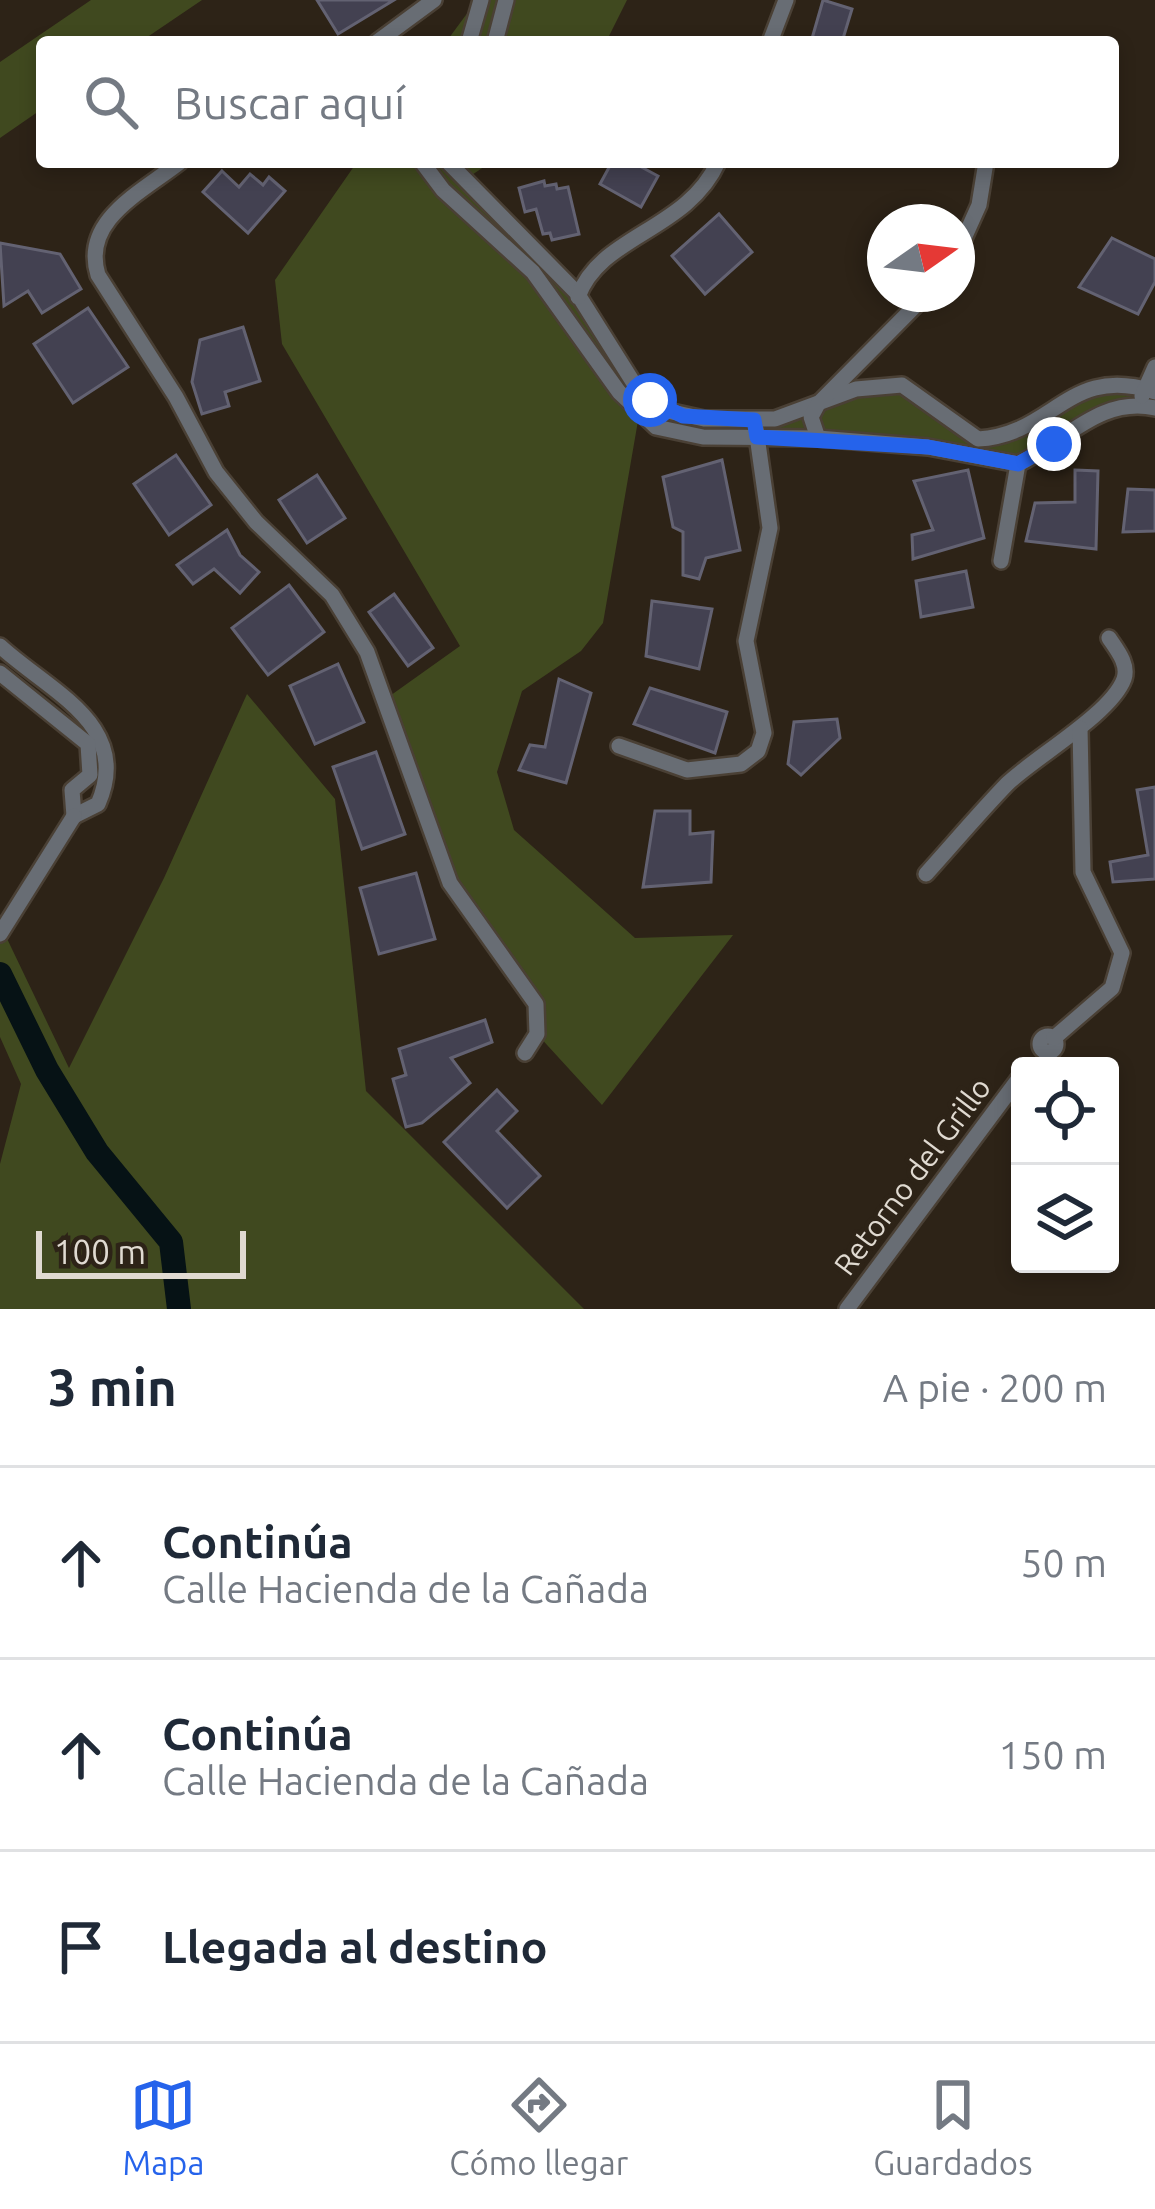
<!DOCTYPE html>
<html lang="es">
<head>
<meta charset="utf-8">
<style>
  body { margin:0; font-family:Ubuntu,sans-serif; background:#f6f6f7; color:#1f2937 }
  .controls { position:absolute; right:36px; bottom:36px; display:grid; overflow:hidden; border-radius:12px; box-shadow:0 6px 18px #0003 }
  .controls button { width:108px; height:108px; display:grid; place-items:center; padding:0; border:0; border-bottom:3px solid #e0e1e3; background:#fff; color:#1f2937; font:60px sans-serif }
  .compass { position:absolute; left:867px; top:204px; width:108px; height:108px; border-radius:50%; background:#fff; box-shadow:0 6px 18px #0003; rotate:76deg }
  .scale { position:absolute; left:36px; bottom:30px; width:210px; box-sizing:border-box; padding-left:12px; border:6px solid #e0dad1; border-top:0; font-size:33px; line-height:42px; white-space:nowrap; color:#e0dad1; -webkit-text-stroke:9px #2d2317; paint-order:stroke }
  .stop { position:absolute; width:36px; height:36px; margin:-27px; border:9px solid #2563eb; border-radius:50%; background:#fff }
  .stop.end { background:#2563eb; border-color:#fff; box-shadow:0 3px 12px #0008 }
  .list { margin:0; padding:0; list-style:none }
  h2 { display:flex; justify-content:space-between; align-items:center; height:156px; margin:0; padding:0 48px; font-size:51px }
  h2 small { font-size:39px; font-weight:400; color:#747a83 }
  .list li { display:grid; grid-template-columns:78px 1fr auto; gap:36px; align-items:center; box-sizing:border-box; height:192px; padding:0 48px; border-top:3px solid #e0e1e3 }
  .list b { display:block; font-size:45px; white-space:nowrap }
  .list p { margin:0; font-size:39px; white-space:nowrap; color:#747a83 }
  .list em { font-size:39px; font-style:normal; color:#747a83 }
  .icon { flex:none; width:66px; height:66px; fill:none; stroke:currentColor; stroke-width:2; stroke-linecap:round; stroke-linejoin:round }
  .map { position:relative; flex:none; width:1155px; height:1309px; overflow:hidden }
  .search { position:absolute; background:#fff; box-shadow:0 6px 18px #0003; left:36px; right:36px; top:36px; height:132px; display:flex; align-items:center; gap:30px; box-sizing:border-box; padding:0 42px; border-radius:12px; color:#747a83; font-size:45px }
  .sheet { height:732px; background:#fff }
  nav { display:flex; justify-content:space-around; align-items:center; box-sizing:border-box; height:168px; border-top:3px solid #e0e1e3; background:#fff; font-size:33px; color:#747a83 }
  nav a { display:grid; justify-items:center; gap:6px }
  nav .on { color:#2563eb }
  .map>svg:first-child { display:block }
  .green { fill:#40491f }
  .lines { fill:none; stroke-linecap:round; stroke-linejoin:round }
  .river { stroke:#061215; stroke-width:24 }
  .building { fill:#434151; stroke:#636272; stroke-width:3 }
  .minor-casing { stroke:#4a4035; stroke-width:20 }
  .minor { stroke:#686d74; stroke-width:15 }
  .route { stroke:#2563eb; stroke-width:15 }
  .labels { text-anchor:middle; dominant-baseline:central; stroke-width:9; stroke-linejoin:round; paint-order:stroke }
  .street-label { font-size:30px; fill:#e0dad1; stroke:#2d2317 }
</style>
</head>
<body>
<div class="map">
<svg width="1155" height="1309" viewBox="0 0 1155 1309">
  <rect width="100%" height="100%" fill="#2d2317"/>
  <g class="green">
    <polygon points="91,0 202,0 140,42 42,42 42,109 0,138 0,62"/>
    <polygon points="477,0 627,0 606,42 446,42"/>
    <polygon points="357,162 491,162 463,181 544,256 613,353 663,410 754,420 856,388 902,385 959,430 1000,438 1081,389 1144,388 1155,367 1155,408 1118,406 1018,464 953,450 703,437 639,415 603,623 581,651 522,691 497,772 514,830 635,938 733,935 602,1105 537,1034 539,1020 467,911 387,698 460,646 282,344 275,280"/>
    <polygon points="247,694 335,799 366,1091 584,1309 0,1309 0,1164 21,1084 0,1037 0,924 69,1068 164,878"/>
  </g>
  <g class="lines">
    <polyline class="river" points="0,974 47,1070 97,1152 171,1242 179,1309"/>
  </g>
  <g class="building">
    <polygon points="317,0 394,0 338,34"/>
    <polygon points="823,0 852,9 842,42 811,42"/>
    <polygon points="612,162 632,162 658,176 641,207 600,184"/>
    <polygon points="222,171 239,187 250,174 263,185 269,177 285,191 248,233 203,192"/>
    <polygon points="544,181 545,186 556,184 557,189 568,187 579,234 552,240 550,233 543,234 536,209 525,212 519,188"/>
    <polygon points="719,214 752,252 705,294 672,256"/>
    <polygon points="1112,238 1155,259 1155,282 1138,314 1079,287"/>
    <polygon points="0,243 60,254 81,289 42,313 28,291 4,306"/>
    <polygon points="88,308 128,367 73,403 34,344"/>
    <polygon points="243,327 260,381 225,392 229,406 202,414 192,382 200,340"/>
    <polygon points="176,455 211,505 169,535 134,484"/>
    <polygon points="722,460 740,550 706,558 699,579 683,575 683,532 673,527 663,477"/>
    <polygon points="968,470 984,538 913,559 912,535 933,530 914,481"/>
    <polygon points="1075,470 1098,471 1096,549 1026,541 1035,503 1075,502"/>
    <polygon points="317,475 345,518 307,543 279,500"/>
    <polygon points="1128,489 1155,490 1155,531 1123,532"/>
    <polygon points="227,530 240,555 259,572 240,593 214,569 193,584 177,565"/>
    <polygon points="966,571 973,607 921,617 916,581"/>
    <polygon points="289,585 324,632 268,675 232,628"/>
    <polygon points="394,594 433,648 408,666 369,612"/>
    <polygon points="652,601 712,609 699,669 646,656"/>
    <polygon points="338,664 364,722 315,744 290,686"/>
    <polygon points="559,679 591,693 566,783 519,770 530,745 545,747"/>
    <polygon points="650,688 727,712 715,753 634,724"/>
    <polygon points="837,719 840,738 801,775 788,764 794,722"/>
    <polygon points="376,752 405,834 362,849 333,767"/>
    <polygon points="1155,787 1155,879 1113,882 1110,862 1148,855 1137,790"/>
    <polygon points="655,811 690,811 690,834 713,832 711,882 643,887"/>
    <polygon points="416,873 435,939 379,954 360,888"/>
    <polygon points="485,1020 492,1042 451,1058 470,1083 422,1123 406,1127 393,1079 406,1075 399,1049"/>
    <polygon points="497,1090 517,1111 497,1131 540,1176 507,1208 444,1142"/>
  </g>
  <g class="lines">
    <g class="minor-casing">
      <g id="minor">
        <polyline points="377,42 434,0"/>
        <polyline points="469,42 481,0"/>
        <polyline points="495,42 506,0"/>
        <polyline points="770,42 786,0"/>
        <path d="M180,162C142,192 81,220 98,275L176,397L216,472L256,522L332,595L367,652L450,883L536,1004L537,1034L525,1053"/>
        <path d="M422,162L443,190L533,272L619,392L656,427L703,437L818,438L928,447L1018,464C1065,442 1100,396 1155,408"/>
        <path d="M448,162L577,293L633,382L663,410L704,419H775L856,389L902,385L978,439C1054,435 1069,363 1155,392"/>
        <polyline points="957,254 979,205 986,162"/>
        <path d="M578,297C600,235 687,231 718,162"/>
        <polyline points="1142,396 1155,367"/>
        <polyline points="818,438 811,417 818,404 927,294"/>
        <polyline points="1001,561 1018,464"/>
        <path d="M0,646C50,692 133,725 98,804L74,816"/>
        <polyline points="0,673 88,744 90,775 72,790 74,816"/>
        <polyline points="619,746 687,770 741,764 758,751 764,733 746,641 770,528 756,429"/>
        <path d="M926,874C953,844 979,813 1007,784C1035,757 1111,714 1124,679C1129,664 1117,650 1109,638"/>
        <polyline points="0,934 74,816"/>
        <circle cx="1048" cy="1044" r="8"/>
        <polyline points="1054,1038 1112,988 1122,953 1083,872 1080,728"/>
        <polyline points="847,1309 1020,1077"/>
      </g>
    </g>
    <use href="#minor" class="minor"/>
  </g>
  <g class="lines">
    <polyline class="route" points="650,400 683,416 754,420 757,437 928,447 1018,464 1054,444"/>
  </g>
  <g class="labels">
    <g class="street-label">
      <text transform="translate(912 1176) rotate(-53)">Retorno del Grillo</text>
    </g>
  </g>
</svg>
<div class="controls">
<button><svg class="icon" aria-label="locate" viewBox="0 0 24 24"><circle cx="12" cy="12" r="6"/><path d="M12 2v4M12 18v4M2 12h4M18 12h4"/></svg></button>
<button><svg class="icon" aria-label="layers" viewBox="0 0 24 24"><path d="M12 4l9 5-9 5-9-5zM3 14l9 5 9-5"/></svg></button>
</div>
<svg class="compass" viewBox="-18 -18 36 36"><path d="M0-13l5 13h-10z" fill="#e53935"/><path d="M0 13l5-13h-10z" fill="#747a83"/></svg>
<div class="scale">100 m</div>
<div class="stop" style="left:650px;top:400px"></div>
<div class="stop end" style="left:1054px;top:444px"></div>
<div class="search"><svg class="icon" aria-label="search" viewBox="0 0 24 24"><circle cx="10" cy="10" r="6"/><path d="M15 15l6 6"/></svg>Buscar aquí</div>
</div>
<section class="sheet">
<h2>3 min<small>A pie · 200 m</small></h2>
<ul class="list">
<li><svg class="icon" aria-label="ahead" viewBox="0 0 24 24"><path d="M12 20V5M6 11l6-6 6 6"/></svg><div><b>Continúa</b><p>Calle Hacienda de la Cañada</p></div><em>50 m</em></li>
<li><svg class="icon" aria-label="ahead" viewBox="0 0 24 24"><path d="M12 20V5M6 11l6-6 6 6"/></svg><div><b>Continúa</b><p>Calle Hacienda de la Cañada</p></div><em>150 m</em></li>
<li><svg class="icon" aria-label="arrive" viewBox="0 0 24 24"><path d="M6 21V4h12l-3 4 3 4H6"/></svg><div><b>Llegada al destino</b></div></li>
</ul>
</section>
<nav>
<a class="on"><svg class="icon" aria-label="map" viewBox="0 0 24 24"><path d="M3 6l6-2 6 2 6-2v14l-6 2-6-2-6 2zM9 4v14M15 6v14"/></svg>Mapa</a>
<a><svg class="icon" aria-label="directions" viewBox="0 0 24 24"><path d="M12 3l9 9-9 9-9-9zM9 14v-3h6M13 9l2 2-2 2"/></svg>Cómo llegar</a>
<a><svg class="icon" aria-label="saved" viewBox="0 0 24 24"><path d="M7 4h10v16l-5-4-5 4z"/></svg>Guardados</a>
</nav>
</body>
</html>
